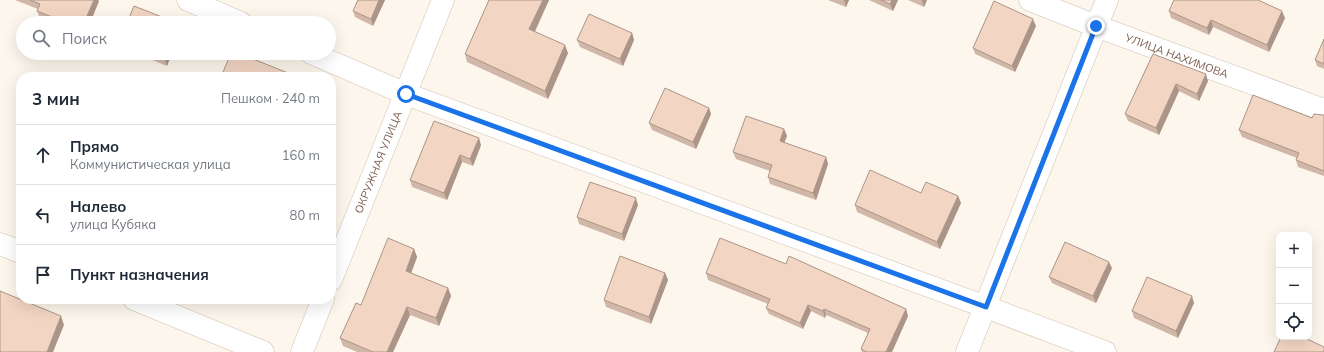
<!DOCTYPE html>
<html lang="ru">
<head>
<meta charset="utf-8">
<style>
  body { margin:0; font-family:Mulish,sans-serif; background:#f6f6f7; color:#1f2937 }
  .controls { position:absolute; right:12px; bottom:12px; display:grid; overflow:hidden; border-radius:8px; box-shadow:0 4px 16px #0002 }
  .controls button { width:36px; height:36px; display:grid; place-items:center; padding:0; border:0; border-bottom:1px solid #e0e1e3; background:#fff; color:#1f2937; font:20px sans-serif }
  .stop { position:absolute; width:12px; height:12px; margin:-9px; border:3px solid #1a73e8; border-radius:50%; background:#fff }
  .stop.end { background:#1a73e8; border-color:#fff; box-shadow:0 1px 4px #0008 }
  .list { margin:0; padding:0; list-style:none }
  h2 { display:flex; justify-content:space-between; align-items:center; height:52px; margin:0; padding:0 16px; font-size:17px }
  h2 small { font-size:13px; font-weight:400; color:#747a83 }
  .list li { display:grid; grid-template-columns:26px 1fr auto; gap:12px; align-items:center; box-sizing:border-box; height:60px; padding:0 16px; border-top:1px solid #e0e1e3 }
  .list b { display:block; font-size:15px; white-space:nowrap }
  .list p { margin:0; font-size:13px; white-space:nowrap; color:#747a83 }
  .list em { font-size:13px; font-style:normal; color:#747a83 }
  .icon { flex:none; width:22px; height:22px; fill:none; stroke:currentColor; stroke-width:2; stroke-linecap:round; stroke-linejoin:round }
  .map { position:relative; flex:none; width:1324px; height:352px; overflow:hidden }
  .search { position:absolute; background:#fff; box-shadow:0 4px 16px #0002; left:16px; top:16px; width:320px; height:44px; display:flex; align-items:center; gap:10px; box-sizing:border-box; padding:0 14px; border-radius:22px; color:#747a83; font-size:15px }
  .panel { position:absolute; background:#fff; box-shadow:0 4px 16px #0002; left:16px; top:72px; width:320px; height:232px; border-radius:16px }
  .map>svg:first-child { display:block }
  .lines { fill:none; stroke-linecap:round; stroke-linejoin:round }
  .street-casing { stroke:#d1beb0; stroke-width:23 }
  .secondary-casing { stroke:#d6c0b0; stroke-width:23 }
  .street { stroke:#fff; stroke-width:22 }
  .secondary { stroke:#fff; stroke-width:22 }
  .wall { fill:#d1b7a8 }
  .shaded-wall { fill:#aa9588 }
  .building { fill:#f3d5c3; stroke:#aa9588 }
  .route { stroke:#1a73e8; stroke-width:5 }
  .labels { text-anchor:middle; dominant-baseline:central; stroke-width:3; stroke-linejoin:round; paint-order:stroke }
  .street-label { font-size:11px; fill:#7a5c4d; stroke:#fffaf3 }
</style>
</head>
<body>
<div class="map">
<svg width="1324" height="352" viewBox="0 0 1324 352">
  <rect width="100%" height="100%" fill="#fdf6ec"/>
  <g class="lines">
    <g class="street-casing">
      <g id="street">
        <path id="s1" d="M1030,0L1096,26L1324,110"/>
        <polyline points="0,244 21,252"/>
        <polyline points="134,299 263,352"/>
        <polyline points="967,352 1107,0"/>
      </g>
    </g>
    <g class="secondary-casing">
      <g id="secondary">
        <polyline points="188,0 241,23"/>
        <polyline points="311,53 406,94 986,307 1105,352"/>
        <path id="s2" d="M331,280L443,0"/>
        <polyline points="302,352 323,299"/>
      </g>
    </g>
    <use href="#street" class="street"/>
    <use href="#secondary" class="secondary"/>
  </g>
  <g class="wall">
    <polygon points="15,0 98,0 99,1 90,23 53,23 40,18 37,11 38,9"/>
    <polygon points="358,0 385,0 373,26 355,17 353,11"/>
    <polygon points="489,0 549,0 535,32 568,53 548,99 467,62 465,54"/>
    <polygon points="828,0 849,0 846,7"/>
    <polygon points="869,0 898,0 893,11"/>
    <polygon points="908,0 927,0 924,7"/>
    <polygon points="1169,11 1285,18 1269,52 1213,27 1209,35 1171,18"/>
    <polygon points="1036,26 1015,72 975,54 973,48"/>
    <polygon points="632,33 634,40 623,66 580,47 577,40"/>
    <polygon points="1324,39 1324,69 1317,66 1315,60"/>
    <polygon points="135,53 172,53 167,66"/>
    <polygon points="1153,54 1208,81 1199,101 1179,91 1159,135 1128,121 1125,114"/>
    <polygon points="709,108 711,114 696,149 652,130 649,123"/>
    <polygon points="1324,115 1324,176 1298,167 1296,160 1297,158 1242,137 1239,130"/>
    <polygon points="784,129 787,136 784,143 826,157 828,164 816,200 770,184 768,177 770,171 736,159 733,152"/>
    <polygon points="481,145 473,166 462,162 447,200 412,187 410,180"/>
    <polygon points="958,196 961,203 940,249 857,212 855,205"/>
    <polygon points="638,205 624,241 579,224 577,217"/>
    <polygon points="414,249 417,257 411,273 448,288 451,296 439,326 410,315 393,352 357,352 343,346 340,338 361,305"/>
    <polygon points="786,264 906,309 908,316 892,352 862,352 861,349 868,333 826,315 825,318 811,311 803,329 769,314 766,308 768,304 708,280 706,273"/>
    <polygon points="1112,268 1096,303 1052,283 1049,277"/>
    <polygon points="665,273 668,280 651,324 606,307 604,300"/>
    <polygon points="1194,303 1178,338 1134,318 1132,311"/>
  </g>
  <g class="shaded-wall">
    <polygon points="94,0 98,0 99,1 90,23 84,23"/>
    <polygon points="379,0 385,0 373,26 371,19"/>
    <polygon points="543,0 549,0 532,37 529,29"/>
    <polygon points="844,0 849,0 846,7"/>
    <polygon points="892,0 898,0 893,11 890,4"/>
    <polygon points="922,0 927,0 924,7 922,1"/>
    <polygon points="1282,11 1285,18 1269,52 1267,45"/>
    <polygon points="1033,19 1036,26 1015,72 1012,66"/>
    <polygon points="1211,20 1213,27 1209,35 1207,28"/>
    <polygon points="632,33 634,40 623,66 620,59"/>
    <polygon points="565,45 568,53 548,99 545,91"/>
    <polygon points="167,53 172,53 167,66 165,59"/>
    <polygon points="1206,74 1208,81 1199,101 1197,94"/>
    <polygon points="1176,84 1179,91 1159,135 1156,128"/>
    <polygon points="709,108 711,114 696,149 693,142"/>
    <polygon points="784,129 787,136 782,148 780,141"/>
    <polygon points="479,138 481,145 473,166 470,159"/>
    <polygon points="460,155 462,162 447,200 444,193"/>
    <polygon points="826,157 828,164 816,200 813,193"/>
    <polygon points="958,196 961,203 940,249 937,242"/>
    <polygon points="636,198 638,205 624,241 622,234"/>
    <polygon points="414,249 417,257 409,279 406,271"/>
    <polygon points="1109,262 1112,268 1096,303 1093,296"/>
    <polygon points="665,273 668,280 651,324 649,317"/>
    <polygon points="448,288 451,296 439,326 436,318"/>
    <polygon points="1192,296 1194,303 1178,338 1176,331"/>
    <polygon points="808,305 811,311 803,329 800,323"/>
    <polygon points="407,307 410,315 393,352 387,352"/>
    <polygon points="824,309 826,315 825,318 823,311"/>
    <polygon points="906,309 908,316 892,352 886,352"/>
    <polygon points="61,316 64,325 53,352 47,352"/>
  </g>
  <g class="building">
    <polygon points="30,0 94,0 84,23 67,23 37,11 40,4"/>
    <polygon points="358,0 379,0 371,19 353,11"/>
    <polygon points="489,0 543,0 529,29 565,45 545,91 465,54"/>
    <polygon points="881,0 892,0 890,4"/>
    <polygon points="1174,0 1258,0 1282,11 1267,45 1211,20 1207,28 1169,11"/>
    <polygon points="994,1 1033,19 1012,66 973,48"/>
    <polygon points="134,6 177,23 127,23"/>
    <polygon points="589,14 632,33 620,59 577,40"/>
    <polygon points="1324,39 1324,64 1315,60"/>
    <polygon points="149,53 167,53 165,59"/>
    <polygon points="231,53 238,53 298,77 221,77"/>
    <polygon points="1153,54 1206,74 1197,94 1176,84 1156,128 1125,114"/>
    <polygon points="665,88 709,108 693,142 649,123"/>
    <polygon points="1253,95 1312,118 1314,114 1324,115 1324,171 1296,160 1299,153 1239,130"/>
    <polygon points="746,116 784,129 780,141 826,157 813,193 768,177 772,165 733,152"/>
    <polygon points="434,121 479,138 470,159 460,155 444,193 410,180"/>
    <polygon points="870,170 921,193 926,182 958,196 937,242 855,205"/>
    <polygon points="590,182 636,198 622,234 577,217"/>
    <polygon points="388,238 414,249 406,271 448,288 436,318 407,307 387,352 373,352 340,338 356,303 361,305"/>
    <polygon points="720,238 786,264 789,256 906,309 886,352 867,352 861,349 870,329 824,309 823,311 808,305 800,323 766,308 770,299 706,273"/>
    <polygon points="1065,242 1109,262 1093,296 1049,277"/>
    <polygon points="620,256 665,273 649,317 604,300"/>
    <polygon points="1147,277 1192,296 1176,331 1132,311"/>
    <polygon points="0,291 61,316 47,352 0,352"/>
    <polygon points="1281,337 1303,337 1324,347 1324,352 1274,352"/>
  </g>
  <g class="lines">
    <polyline class="route" points="406,94 986,307 1096,26"/>
  </g>
  <g class="labels">
    <g class="street-label">
      <text stroke="none"><textPath href="#s1" startOffset="157">УЛИЦА НАХИМОВА</textPath></text>
      <text stroke="none"><textPath href="#s2" startOffset="127">ОКРУЖНАЯ УЛИЦА</textPath></text>
    </g>
  </g>
</svg>
<div class="controls">
<button>+</button>
<button>−</button>
<button><svg class="icon" aria-label="locate" viewBox="0 0 24 24"><circle cx="12" cy="12" r="6"/><path d="M12 2v4M12 18v4M2 12h4M18 12h4"/></svg></button>
</div>
<div class="stop" style="left:406px;top:94px"></div>
<div class="stop end" style="left:1096px;top:26px"></div>
<div class="search"><svg class="icon" aria-label="search" viewBox="0 0 24 24"><circle cx="10" cy="10" r="6"/><path d="M15 15l6 6"/></svg>Поиск</div>
<section class="panel">
<h2>3 мин<small>Пешком · 240 m</small></h2>
<ul class="list">
<li><svg class="icon" aria-label="ahead" viewBox="0 0 24 24"><path d="M12 20V5M6 11l6-6 6 6"/></svg><div><b>Прямо</b><p>Коммунистическая улица</p></div><em>160 m</em></li>
<li><svg class="icon" aria-label="left" viewBox="0 0 24 24"><path d="M17 20v-9H6M10 6l-5 5 5 5"/></svg><div><b>Налево</b><p>улица Кубяка</p></div><em>80 m</em></li>
<li><svg class="icon" aria-label="arrive" viewBox="0 0 24 24"><path d="M6 21V4h12l-3 4 3 4H6"/></svg><div><b>Пункт назначения</b></div></li>
</ul>
</section>
</div>
</body>
</html>
